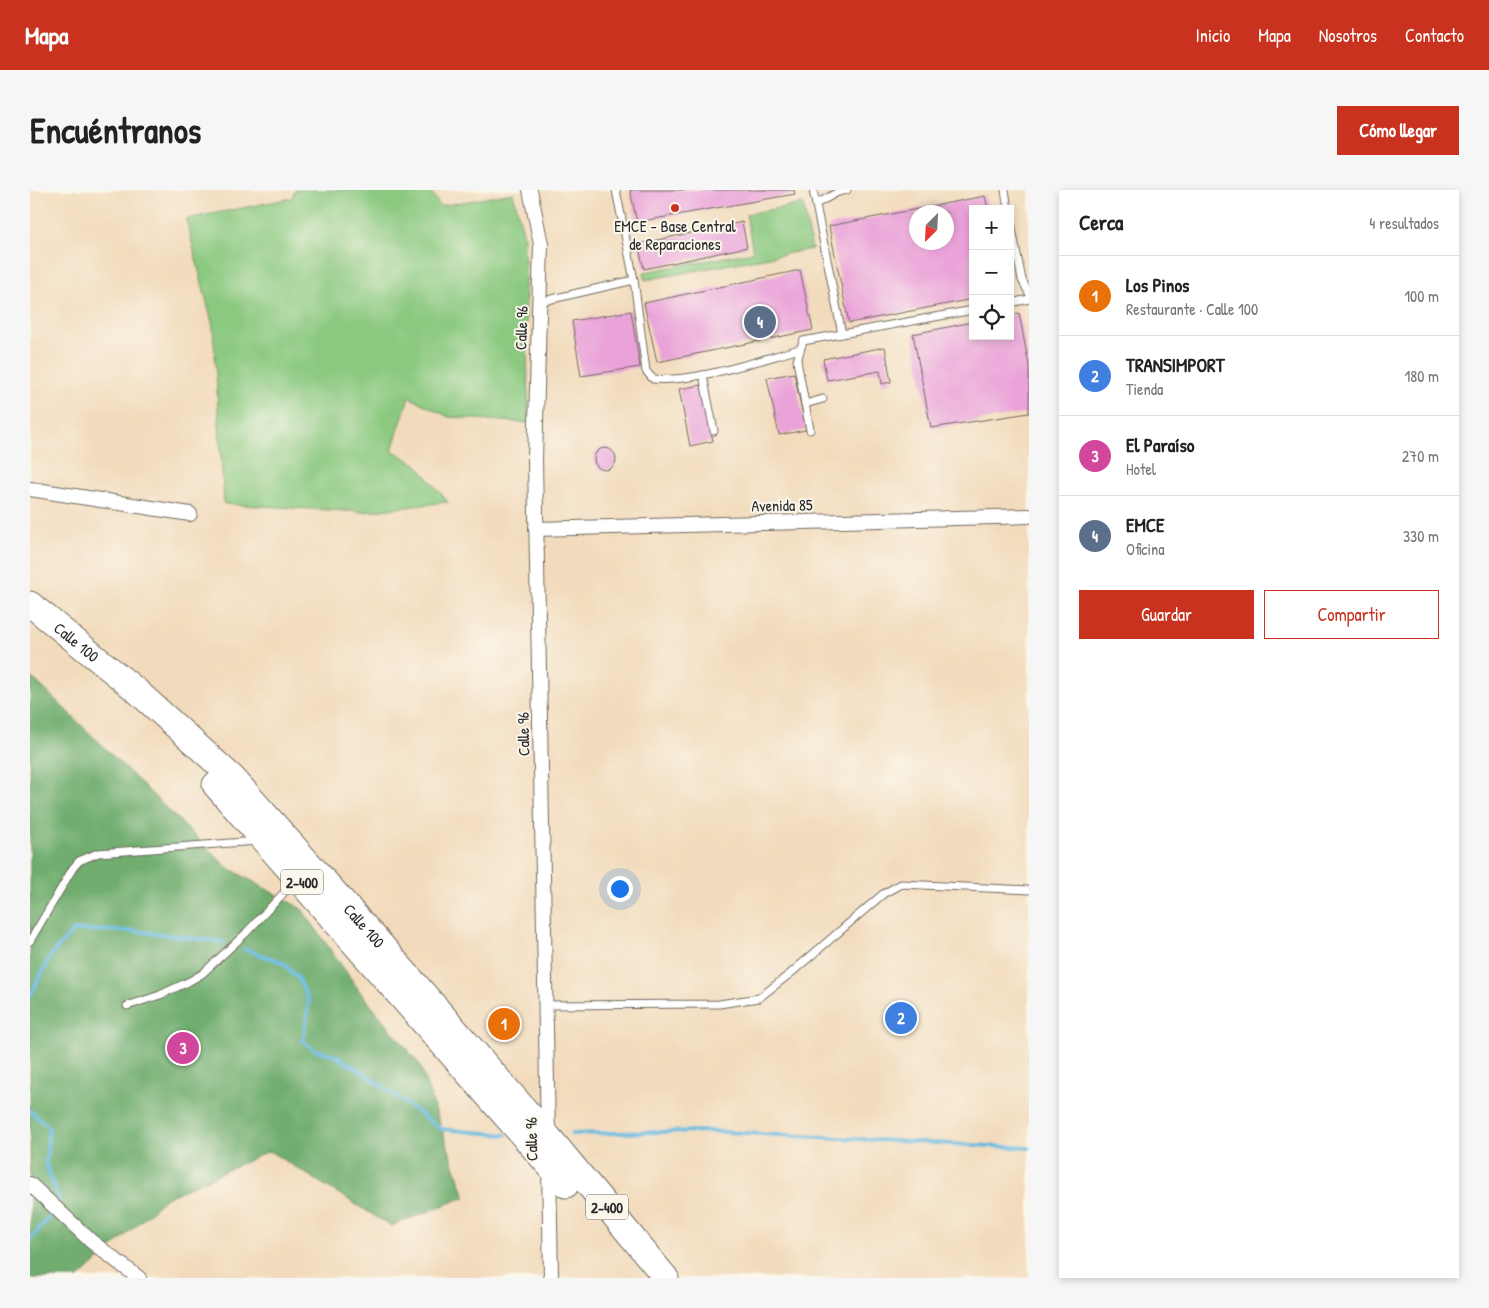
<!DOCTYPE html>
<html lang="es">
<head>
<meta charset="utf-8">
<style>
  body { margin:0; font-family:"Patrick Hand",sans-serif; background:#f6f6f6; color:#222 }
  .controls { position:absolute; right:15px; top:15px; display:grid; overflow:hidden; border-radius:0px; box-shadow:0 2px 8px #0003 }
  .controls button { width:45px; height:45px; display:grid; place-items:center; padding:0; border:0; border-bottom:1px solid #e0e0e0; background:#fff; color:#222; font:25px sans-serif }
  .compass { position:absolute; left:879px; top:15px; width:45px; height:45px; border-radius:50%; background:#fff; box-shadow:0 2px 8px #0003; rotate:204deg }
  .you { position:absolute; left:589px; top:698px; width:18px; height:18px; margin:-12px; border:4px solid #fff; border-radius:50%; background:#1a73e8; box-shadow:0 0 0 8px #1a73e833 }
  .badge { display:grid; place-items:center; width:32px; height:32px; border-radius:50%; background:#c8321e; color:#fff; font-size:16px; font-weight:700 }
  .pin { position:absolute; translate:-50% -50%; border:2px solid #fff; box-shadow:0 1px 5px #0006 }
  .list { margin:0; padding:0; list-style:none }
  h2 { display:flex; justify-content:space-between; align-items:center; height:65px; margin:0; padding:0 20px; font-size:21px }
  h2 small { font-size:16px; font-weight:400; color:#767676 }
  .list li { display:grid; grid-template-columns:32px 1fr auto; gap:15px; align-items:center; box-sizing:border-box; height:80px; padding:0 20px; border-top:1px solid #e0e0e0 }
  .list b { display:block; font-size:19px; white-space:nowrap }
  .list p { margin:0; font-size:16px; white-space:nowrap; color:#767676 }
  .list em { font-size:16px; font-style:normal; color:#767676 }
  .actions { display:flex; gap:10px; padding:15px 20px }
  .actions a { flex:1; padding:11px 0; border:1px solid #c8321e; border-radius:0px; text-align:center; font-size:18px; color:#c8321e }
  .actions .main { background:#c8321e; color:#fff }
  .icon { flex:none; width:28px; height:28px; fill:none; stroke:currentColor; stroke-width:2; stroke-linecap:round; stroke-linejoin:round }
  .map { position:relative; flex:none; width:999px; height:1088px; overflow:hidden; border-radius:0px }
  header { display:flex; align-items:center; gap:30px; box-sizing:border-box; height:70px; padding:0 25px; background:#c8321e; color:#fff }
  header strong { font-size:24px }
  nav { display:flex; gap:28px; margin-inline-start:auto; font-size:18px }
  .intro { display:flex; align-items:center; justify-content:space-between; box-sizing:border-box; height:120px; padding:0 30px }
  h1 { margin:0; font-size:35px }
  .button { padding:12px 22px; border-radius:0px; background:#c8321e; color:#fff; font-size:18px; font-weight:700 }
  main { display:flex; gap:30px; padding:0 30px }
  aside { flex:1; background:#fff; border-radius:0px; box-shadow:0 2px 8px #0003 }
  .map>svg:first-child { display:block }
  .green { fill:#8bc980; stroke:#5b7a56 }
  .forest { fill:#70ad6e; stroke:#4e6c4c }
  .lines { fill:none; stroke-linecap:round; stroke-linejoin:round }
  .stream { stroke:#63b7df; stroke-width:4 }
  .building { fill:#eaa3d9; fill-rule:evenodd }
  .lane-casing { stroke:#71695e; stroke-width:9 }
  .street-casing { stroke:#71695e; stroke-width:16 }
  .highway-casing { stroke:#71695e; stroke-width:27 }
  .lane { stroke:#fff; stroke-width:7 }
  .street { stroke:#fff; stroke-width:14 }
  .highway { stroke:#fff; stroke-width:25 }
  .poi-dot { fill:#c8321e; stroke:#fbf7ec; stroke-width:2 }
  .labels { text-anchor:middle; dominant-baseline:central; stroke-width:4; stroke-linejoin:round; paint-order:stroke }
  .shield { fill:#fbf7ec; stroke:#696865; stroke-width:1 }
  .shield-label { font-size:15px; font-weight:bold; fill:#2b2b2b }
  .poi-label { font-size:16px; fill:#2b2b2b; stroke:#fbf7ec }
  .street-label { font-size:16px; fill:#2b2b2b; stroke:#fbf7ec }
</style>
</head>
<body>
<header>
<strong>Mapa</strong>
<nav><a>Inicio</a><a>Mapa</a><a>Nosotros</a><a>Contacto</a></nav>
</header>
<div class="intro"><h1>Encuéntranos</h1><a class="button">Cómo llegar</a></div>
<main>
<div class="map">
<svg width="999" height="1088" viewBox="0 0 999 1088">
  <rect width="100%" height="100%" fill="#fbf7ec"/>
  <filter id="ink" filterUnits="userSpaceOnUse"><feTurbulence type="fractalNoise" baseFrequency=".02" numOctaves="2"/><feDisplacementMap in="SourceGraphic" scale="10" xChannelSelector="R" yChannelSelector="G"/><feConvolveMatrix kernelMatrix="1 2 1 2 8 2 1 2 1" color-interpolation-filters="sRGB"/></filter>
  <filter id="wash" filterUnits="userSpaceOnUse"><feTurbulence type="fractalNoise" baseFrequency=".0096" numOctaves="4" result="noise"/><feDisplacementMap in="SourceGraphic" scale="20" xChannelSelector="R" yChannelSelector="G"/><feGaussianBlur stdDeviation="1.12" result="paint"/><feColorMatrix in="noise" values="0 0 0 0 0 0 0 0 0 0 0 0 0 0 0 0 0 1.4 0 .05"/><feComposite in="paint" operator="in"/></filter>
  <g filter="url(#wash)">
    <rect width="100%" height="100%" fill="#f2dbbc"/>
    <g class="green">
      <polygon points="265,0 400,0 410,16 483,3 494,46 499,233 419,227 379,207 362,260 387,275 418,312 334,322 194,314 183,137 156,29 262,8"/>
      <polygon points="773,14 782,59 615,90 614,82 723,62 716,24"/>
    </g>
    <polygon class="forest" points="0,487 6,491 197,677 272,719 331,803 390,875 435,1007 361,1036 239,961 136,1008 49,1088 0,1088"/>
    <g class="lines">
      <g class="stream">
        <polyline points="214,759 252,772 269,789 279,812 273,851 285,860 304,865 331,881 411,939 476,945"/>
        <polyline points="0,806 21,765 44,740 104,741 194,752"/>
        <polyline points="0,921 19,937 16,974 29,1010"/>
        <polyline points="541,944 676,941 999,958"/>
        <polyline points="0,1050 19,1027"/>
      </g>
    </g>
    <g id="blocks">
      <g class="building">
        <polygon points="600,0 764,0 765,4 607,32"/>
        <path d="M955,6L958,19H943V109L819,133L799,36ZM886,22H916V52H886Z"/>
        <polygon points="712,32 717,57 614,79 608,54"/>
        <polygon points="770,80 783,140 627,172 614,113"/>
        <polygon points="601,121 610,177 551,186 542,131"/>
        <polygon points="989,123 999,176 999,223 901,238 883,144 943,132 943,146 980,146 980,125"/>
        <polygon points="855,157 861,192 852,194 850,181 797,190 793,169"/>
        <polygon points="764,183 776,240 749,245 737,188"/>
        <polygon points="671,195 683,251 660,256 649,199"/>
        <circle cx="575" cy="269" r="11"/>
      </g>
    </g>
  </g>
  <g filter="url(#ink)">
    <use href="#blocks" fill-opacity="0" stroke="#71695e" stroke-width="1"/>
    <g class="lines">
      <g class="lane-casing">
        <g id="lane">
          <path d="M586,0L604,90L616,181L623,189C665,193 729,170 770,159"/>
          <polyline points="783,0 812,144"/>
          <polyline points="975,0 978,19"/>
          <polyline points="786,14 808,2 817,0"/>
          <polyline points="980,29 992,90 999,103"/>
          <polyline points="509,112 604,90"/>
          <polyline points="980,113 999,109"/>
          <polyline points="673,185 684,241"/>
          <polyline points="775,214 793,209"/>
          <polyline points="780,240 767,171 773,151 943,120"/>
          <polyline points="0,751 43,678 49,671 68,663 227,651"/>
          <polyline points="516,815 689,814 729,808 761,783 853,704 871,694 999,700"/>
          <polyline points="97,816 130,805 158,792 172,784 215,744 264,692"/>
        </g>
      </g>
      <g class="street-casing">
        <g id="street">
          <polyline points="500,0 511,54 505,270 518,945"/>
          <polyline points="0,299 160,324"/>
          <polyline points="506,339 999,326"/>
          <polyline points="519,976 521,1088"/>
          <polyline points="0,994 62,1052 109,1088"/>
        </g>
      </g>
      <g class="highway-casing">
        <g id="highway">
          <path id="s1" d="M0,414L107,501L203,588L341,743L518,946L636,1088"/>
          <polyline points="185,595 536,995"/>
        </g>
      </g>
      <use href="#lane" class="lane"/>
      <use href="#street" class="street"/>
      <use href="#highway" class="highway"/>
    </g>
  </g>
  <circle class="poi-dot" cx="645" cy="18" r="5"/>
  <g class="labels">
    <g class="shield">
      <rect x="251" y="679.5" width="42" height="25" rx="4"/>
      <rect x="556" y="1004.5" width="42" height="25" rx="4"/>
    </g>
    <g class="shield-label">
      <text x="272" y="692">2-400</text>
      <text x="577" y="1017">2-400</text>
    </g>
    <g class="poi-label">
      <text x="645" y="36">EMCE - Base Central<tspan x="645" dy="18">de Reparaciones</tspan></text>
    </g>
    <g class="street-label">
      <text transform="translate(491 138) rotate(-88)">Calle 96</text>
      <text transform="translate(752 315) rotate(-1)">Avenida 85</text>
      <text stroke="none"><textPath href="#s1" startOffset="60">Calle 100</textPath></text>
      <text transform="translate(493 544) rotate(-91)">Calle 96</text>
      <text stroke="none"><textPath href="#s1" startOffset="465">Calle 100</textPath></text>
      <text transform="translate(501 949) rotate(-91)">Calle 96</text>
    </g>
  </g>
</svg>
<div class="controls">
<button>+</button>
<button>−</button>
<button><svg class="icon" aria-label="locate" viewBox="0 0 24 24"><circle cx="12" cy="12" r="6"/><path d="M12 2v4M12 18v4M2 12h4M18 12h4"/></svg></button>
</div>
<svg class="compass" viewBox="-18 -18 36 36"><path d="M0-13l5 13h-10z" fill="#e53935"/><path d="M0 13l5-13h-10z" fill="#767676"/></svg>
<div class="you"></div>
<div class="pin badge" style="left:474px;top:834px;background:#e8710a">1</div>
<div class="pin badge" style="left:871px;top:828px;background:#3f7fe0">2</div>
<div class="pin badge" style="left:153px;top:858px;background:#d1479c">3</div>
<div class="pin badge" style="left:730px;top:132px;background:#5c6f8a">4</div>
</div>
<aside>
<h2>Cerca<small>4 resultados</small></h2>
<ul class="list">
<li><span class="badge" style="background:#e8710a">1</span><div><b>Los Pinos</b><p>Restaurante · Calle 100</p></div><em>100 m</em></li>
<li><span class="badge" style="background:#3f7fe0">2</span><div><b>TRANSIMPORT</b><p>Tienda</p></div><em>180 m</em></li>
<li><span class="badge" style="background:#d1479c">3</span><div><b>El Paraíso</b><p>Hotel</p></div><em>270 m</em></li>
<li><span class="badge" style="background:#5c6f8a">4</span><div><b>EMCE</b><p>Oficina</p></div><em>330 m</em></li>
</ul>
<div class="actions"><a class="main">Guardar</a><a>Compartir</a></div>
</aside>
</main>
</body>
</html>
